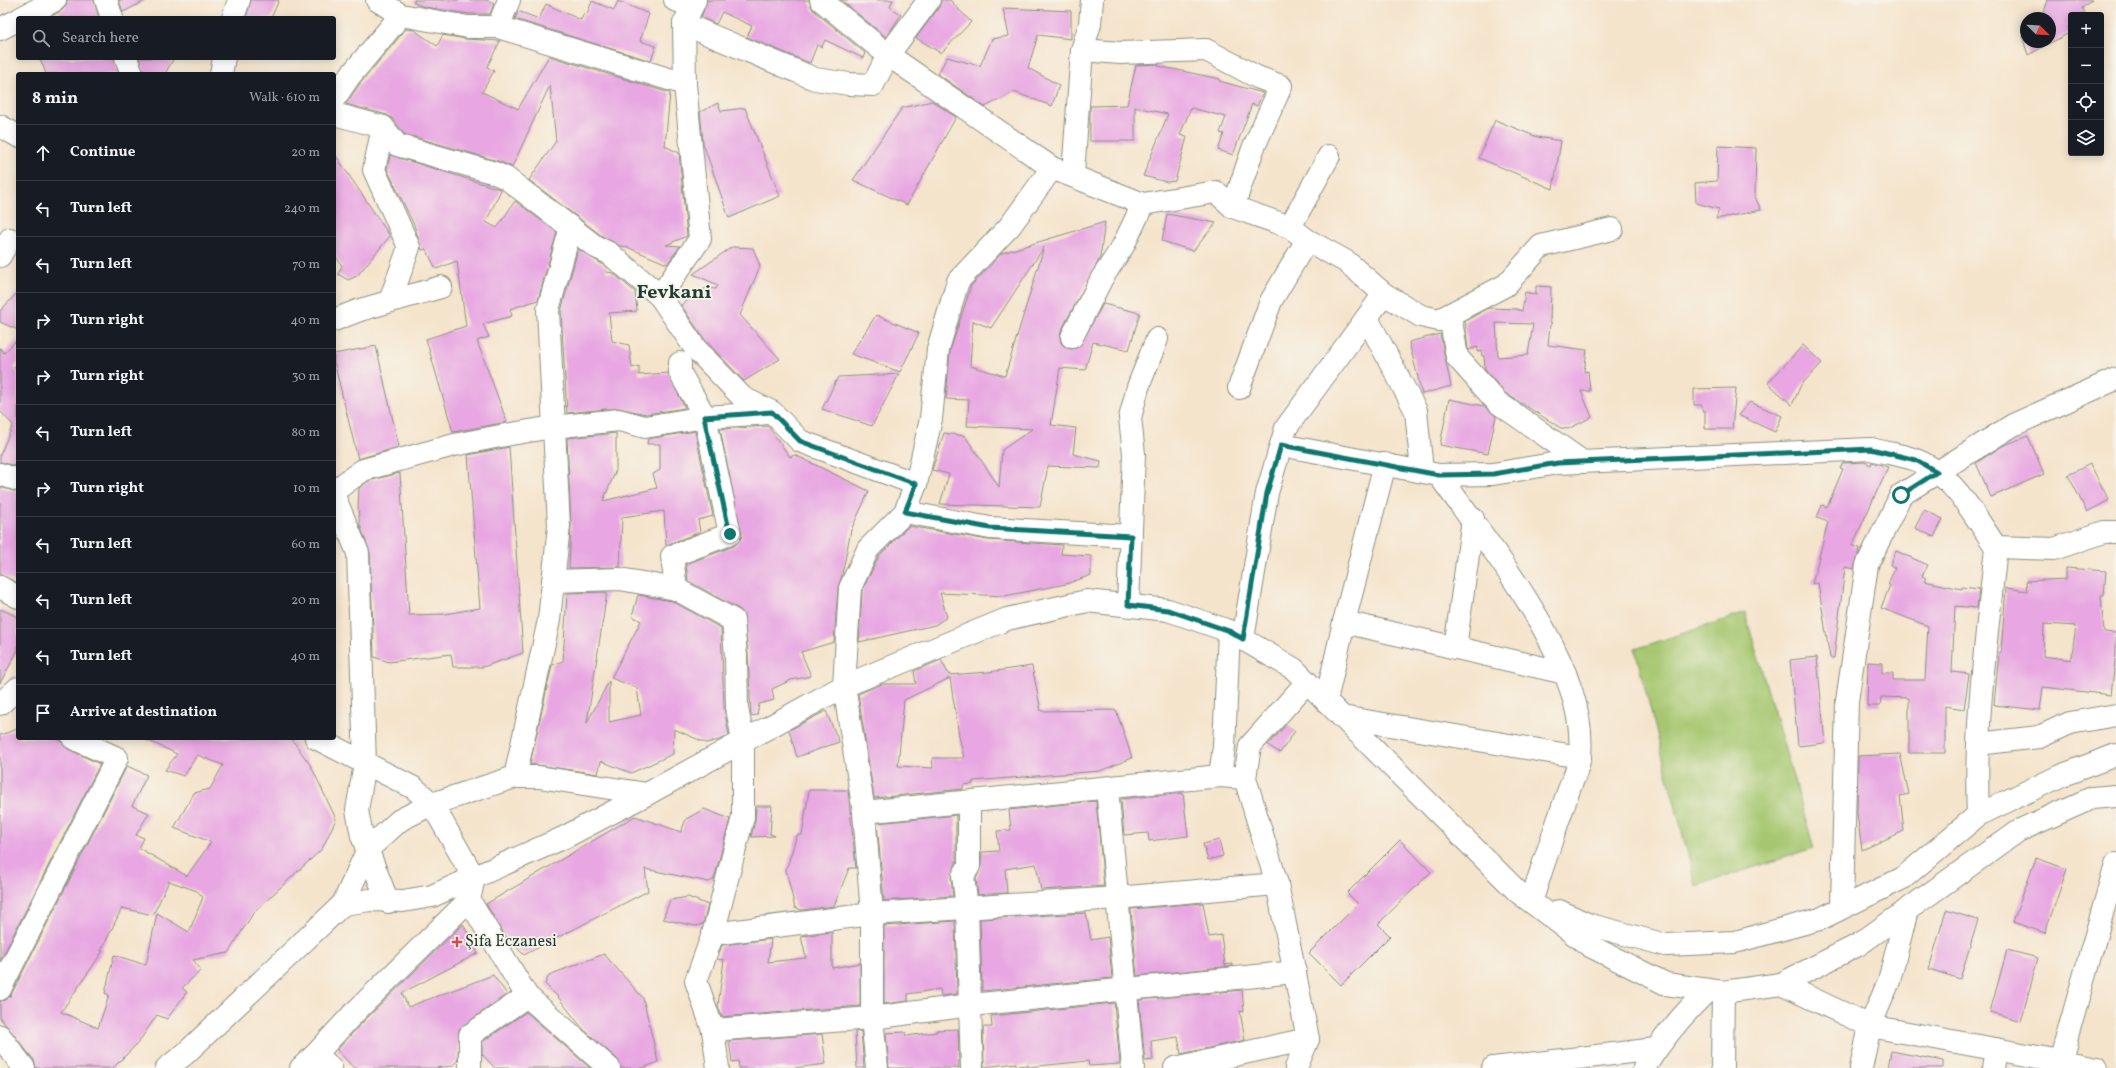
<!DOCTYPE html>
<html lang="en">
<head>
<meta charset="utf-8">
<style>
  body { margin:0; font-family:Vollkorn,serif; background:#242831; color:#f1f3f6 }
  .controls { position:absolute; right:12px; top:12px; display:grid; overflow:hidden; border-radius:4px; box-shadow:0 2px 10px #0003 }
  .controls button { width:36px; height:36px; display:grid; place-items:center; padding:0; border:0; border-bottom:1px solid #363941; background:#171b24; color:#f1f3f6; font:20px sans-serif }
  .compass { position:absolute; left:2020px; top:12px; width:36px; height:36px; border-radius:50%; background:#171b24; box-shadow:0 2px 10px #0003; rotate:114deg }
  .stop { position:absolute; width:12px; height:12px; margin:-9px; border:3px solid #0f766e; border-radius:50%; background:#fff }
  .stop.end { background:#0f766e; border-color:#fff; box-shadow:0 1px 4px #0008 }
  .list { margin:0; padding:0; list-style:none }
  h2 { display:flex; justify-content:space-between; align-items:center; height:52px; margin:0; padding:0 16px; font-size:17px }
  h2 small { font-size:13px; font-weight:400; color:#9ea1a6 }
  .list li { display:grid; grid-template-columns:26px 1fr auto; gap:12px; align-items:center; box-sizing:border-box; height:56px; padding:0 16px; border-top:1px solid #363941 }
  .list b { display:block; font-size:15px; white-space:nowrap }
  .list em { font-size:13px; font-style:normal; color:#9ea1a6 }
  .icon { flex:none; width:22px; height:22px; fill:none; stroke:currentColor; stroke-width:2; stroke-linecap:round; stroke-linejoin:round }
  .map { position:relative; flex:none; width:2116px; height:1068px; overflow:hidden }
  .search { position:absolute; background:#171b24; box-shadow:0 2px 10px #0003; left:16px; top:16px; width:320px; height:44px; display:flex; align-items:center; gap:10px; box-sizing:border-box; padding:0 14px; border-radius:4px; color:#9ea1a6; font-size:15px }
  .panel { position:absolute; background:#171b24; box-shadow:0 2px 10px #0003; left:16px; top:72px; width:320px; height:668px; border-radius:4px }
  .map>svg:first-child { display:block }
  .green { fill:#a6c770; stroke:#628252 }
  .building { fill:#e8a7e2; fill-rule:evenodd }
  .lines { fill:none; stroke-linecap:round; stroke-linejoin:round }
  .minor-casing { stroke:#8a9080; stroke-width:24 }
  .major-casing { stroke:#8a9080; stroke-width:24 }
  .minor { stroke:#fff; stroke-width:22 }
  .major { stroke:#fff; stroke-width:22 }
  .route { stroke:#0f766e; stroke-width:5 }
  .poi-dot { fill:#d1495b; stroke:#f7f3e8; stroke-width:1.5 }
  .labels { text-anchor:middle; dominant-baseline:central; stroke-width:3.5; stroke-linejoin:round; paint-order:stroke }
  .poi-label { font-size:16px; fill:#1f3d34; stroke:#f7f3e8; text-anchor:start }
  .district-label { font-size:20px; font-weight:bold; fill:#1f3d34; stroke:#f7f3e8 }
</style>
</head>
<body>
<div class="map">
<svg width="2116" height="1068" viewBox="0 0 2116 1068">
  <rect width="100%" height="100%" fill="#f7f3e8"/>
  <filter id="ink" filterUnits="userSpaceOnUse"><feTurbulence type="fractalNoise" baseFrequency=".025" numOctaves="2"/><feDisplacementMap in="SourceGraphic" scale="8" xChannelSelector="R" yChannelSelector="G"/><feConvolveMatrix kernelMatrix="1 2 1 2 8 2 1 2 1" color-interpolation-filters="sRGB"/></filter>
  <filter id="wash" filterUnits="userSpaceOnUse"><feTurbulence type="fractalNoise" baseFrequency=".012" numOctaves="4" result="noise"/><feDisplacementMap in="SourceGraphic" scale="16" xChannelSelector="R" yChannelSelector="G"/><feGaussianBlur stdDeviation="0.9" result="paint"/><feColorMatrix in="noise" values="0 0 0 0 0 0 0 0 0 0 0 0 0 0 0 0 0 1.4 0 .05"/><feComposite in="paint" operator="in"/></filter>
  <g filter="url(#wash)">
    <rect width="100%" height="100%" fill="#f5e4cc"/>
    <polygon class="green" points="1745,613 1814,848 1696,886 1635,649"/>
    <g id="blocks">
      <g class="building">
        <polygon points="67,0 94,0 99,18 48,18 61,11 66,6"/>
        <polygon points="119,0 147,0 123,12"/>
        <polygon points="251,0 279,0 271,18 246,18"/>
        <polygon points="414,0 486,0 494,3 490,14 469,14 425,7 414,3"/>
        <polygon points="707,0 809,0 813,10 865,53 863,58 825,40 822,47 817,45 810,63 747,37 752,26 722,12 716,24 701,17"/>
        <polygon points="841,0 893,0 890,7 901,15 886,37"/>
        <polygon points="941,0 950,0 971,22 941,53 916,38 939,7"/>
        <polygon points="2048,0 2092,0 2082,8 2085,13 2083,15 2071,15 2071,25 2068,27 2071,32 2028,55 2022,36 2026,35 2026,42 2050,42 2050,18 2042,18"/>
        <polygon points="592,1 614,10 618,1 649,14 640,41 656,46 651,61 515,19 518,11 539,19 546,4 581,20 584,13 587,14"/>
        <polygon points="1003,8 1071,11 1071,39 1038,35 1028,68 1059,85 1052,106 1014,92 985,107 938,74 947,57 980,66 992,39 1009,36"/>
        <polygon points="406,29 414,30 437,46 443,35 466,39 500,41 487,67 494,71 482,92 518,109 549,56 670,93 665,146 679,153 687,236 666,245 680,246 667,264 627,247 620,246 602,236 529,180 556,141 550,85 512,167 498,161 404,134 393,119 387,115 346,104 359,85"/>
        <polygon points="40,58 114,58 119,74 46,74"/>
        <polygon points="139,58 174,58 165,74 144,74"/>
        <polygon points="1159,64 1158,66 1220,79 1219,81 1263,93 1257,106 1252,104 1233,155 1218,150 1224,134 1220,133 1226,117 1191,108 1180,135 1187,137 1175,181 1167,182 1143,176 1168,114 1135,107 1135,141 1090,141 1090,106 1127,105 1136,65"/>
        <polygon points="932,101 956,117 907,205 853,180 902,108"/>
        <polygon points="718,103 721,111 745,108 780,196 729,218 703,143 700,112"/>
        <polygon points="1495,120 1537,137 1561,141 1553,189 1479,158"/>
        <polygon points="1718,146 1756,148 1755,197 1761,210 1716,219 1719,209 1696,203 1695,183 1717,181"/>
        <polygon points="334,153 390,236 357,276 348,280 338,274 342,266 334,253"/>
        <polygon points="390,155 500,189 501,190 486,222 497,228 515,201 557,232 538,300 510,309 512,316 483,324 489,337 477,341 507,422 453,432 426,339 466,326 457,261 436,269 426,249 422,250 414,225 387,169"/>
        <polygon points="1167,214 1216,223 1193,251 1162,241"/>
        <path d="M1105,222L1100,258L1061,331L1060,337L1061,343L1066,348L1072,349L1079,347L1103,304L1140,313L1129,350L1093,342L1085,370L1060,368L1051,425L1076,428L1073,454L1101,461L1100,468L1048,466L1040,507L940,504L949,474L932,470L944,433L965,436L999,487L1002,450L1032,429L967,426L969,400L946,399L950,351L971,286L1002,253ZM1044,247L1005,376L970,366L973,321L991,328Z"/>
        <polygon points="732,247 753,248 760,266 740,315 780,359 744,381 705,340 681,305 706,288 716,289 718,285 693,274"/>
        <polygon points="578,249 602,264 607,268 606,272 613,273 635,292 637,311 609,313 612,341 629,345 632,368 639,366 639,375 668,373 685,408 646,414 618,408 567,413 561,311"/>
        <path d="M1536,286L1551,287L1550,322L1552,323L1550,325L1548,345L1587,350L1584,372L1588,371L1590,391H1581L1592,417L1568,429L1561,428L1505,393L1485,370L1484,356H1482L1481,351L1478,352V347L1468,350L1465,321L1489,308L1516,309L1522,311L1525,292L1536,295ZM1496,323L1533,324L1528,355L1498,357Z"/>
        <polygon points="18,292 18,330 0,322 0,311"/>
        <polygon points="876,315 919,333 900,372 851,354"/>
        <polygon points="1440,334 1451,386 1422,394 1409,342"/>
        <polygon points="18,339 18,363 14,367 18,373 18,467 0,462 0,455 13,425 0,411 0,348 4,353"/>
        <polygon points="1803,345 1822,363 1801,385 1792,405 1768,383"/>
        <polygon points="376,346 399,447 358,459 334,362 334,354"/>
        <polygon points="899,374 872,426 822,409 838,377"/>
        <polygon points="1736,388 1732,429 1705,429 1705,410 1702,411 1702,405 1694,405 1694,389"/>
        <polygon points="1449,399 1484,406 1496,416 1488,454 1440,445"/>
        <polygon points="1750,402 1782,416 1775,432 1738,415"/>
        <polygon points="768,426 790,457 795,455 869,491 851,530 842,575 838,587 834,642 801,652 811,676 791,680 772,689 774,700 759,704 757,715 751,716 748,655 744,614 739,609 688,581 686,564 734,546 742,537 720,429"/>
        <polygon points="695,431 713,516 698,520 700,532 666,545 664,511 622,517 620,567 569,568 571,525 567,438 616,433 616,470 603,501 657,488 653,474 660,470 660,444 647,444 648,439"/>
        <polygon points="2028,436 2044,474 1991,497 1976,463 2002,446"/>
        <polygon points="509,447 523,653 483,667 453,667 451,654 389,662 374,657 370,553 360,525 358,508 359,488 368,481 400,473 409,615 445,614 480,608 468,455"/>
        <polygon points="1864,462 1871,465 1872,462 1888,467 1852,546 1860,548 1854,569 1845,567 1834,658 1830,658 1818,583 1812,584 1828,522 1817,518 1822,505 1827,507 1843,469 1840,468 1843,463"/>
        <polygon points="2090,464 2109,500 2087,512 2068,475"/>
        <polygon points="0,487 18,492 18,583 0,575"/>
        <polygon points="1924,510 1943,519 1934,537 1915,528"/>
        <polygon points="909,526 988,540 1062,545 1061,554 1091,556 1091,575 1066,584 1004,596 940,593 947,617 935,625 859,642 862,591 879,556"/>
        <polygon points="1896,551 1928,565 1922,576 1926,578 1924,581 1962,589 1962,587 1979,589 1977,608 1955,606 1952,672 1969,674 1964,709 1945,706 1945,753 1909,753 1909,698 1881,697 1880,706 1867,706 1868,662 1882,663 1882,673 1893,673 1893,680 1925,680 1928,626 1881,608 1890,585 1888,584 1895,568 1890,565"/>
        <path d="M2066,568L2106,571L2104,596H2101L2104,632L2116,633V654L2111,695L2043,687L2040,710L1994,705L1999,652H2001L2006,588L2027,591L2026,581L2066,579ZM2044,624L2076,626L2071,660L2043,656Z"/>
        <polygon points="607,592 587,723 609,681 609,722 641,715 637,688 611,678 641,621 632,616 638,595 672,601 721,628 724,708 729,735 719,740 706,743 674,729 673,754 631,773 601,761 598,774 530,764 552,665 563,661 567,593"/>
        <polygon points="0,609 18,617 18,650 0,683"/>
        <polygon points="1817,657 1825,743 1798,746 1790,660"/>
        <path d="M941,660L949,675L988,672L1032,666L1041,711L1116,710L1132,758L1100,771L973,781V784L963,785V789L874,798L858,694L882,684H916L914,671ZM950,678L959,736L964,758H932L933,768L898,766L904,700Z"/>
        <polygon points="826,711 839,742 797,757 789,730"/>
        <polygon points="1286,725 1295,731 1280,753 1268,745"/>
        <polygon points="18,729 18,738 56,738 61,741 68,749 100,764 0,961 0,735"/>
        <path d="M143,738H291L311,766L336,819L322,849L254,912L228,953L193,960L201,970L182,988L187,992L167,1019L157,1015L138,1043L113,1068H36L34,1060L0,1018V1001L6,1000L11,995L127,766L147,775L132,806L149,813L136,835L144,838L139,848L187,876L211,842L174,828L194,793L210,789L223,765L197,755L184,776L165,770L177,754ZM169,881L197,891L203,897L189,932L157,913L146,965L114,955L105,993L109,995L98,1028L61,1012L103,951H101L122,908L153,915Z"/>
        <polygon points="1900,754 1909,794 1900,796 1904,831 1862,850 1857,813 1858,756"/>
        <polygon points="809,790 848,790 856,868 849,868 834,906 802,910 795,908 786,870 797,835 802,835"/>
        <polygon points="1183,793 1188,836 1149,841 1148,833 1124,835 1121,799"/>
        <polygon points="1096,801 1104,886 1041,890 1036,864 1005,869 1007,893 978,895 976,879 981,866 982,852 999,851 997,831 1011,830 1009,810"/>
        <polygon points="756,806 772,806 770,834 775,836 751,837 755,820"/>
        <polygon points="704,809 730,819 714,879 709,882 645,869 648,891 524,955 504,934 486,904 635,816 681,832 686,819"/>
        <polygon points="956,815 956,863 951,877 953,896 884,901 877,823"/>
        <polygon points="1219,840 1223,856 1208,860 1203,844"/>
        <polygon points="1400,840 1431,872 1378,924 1390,936 1341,985 1309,953 1358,904 1347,893"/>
        <polygon points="2036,858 2067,869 2045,933 2013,922"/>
        <polygon points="688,897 708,905 703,924 696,926 663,919 670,900"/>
        <polygon points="1203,903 1209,937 1221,935 1225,965 1233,964 1233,966 1137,976 1131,909"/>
        <polygon points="1946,910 1978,920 1960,979 1929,969"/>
        <polygon points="1086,913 1091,940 1108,937 1112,978 982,991 980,919"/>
        <polygon points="955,921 957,994 941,996 940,989 908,994 908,1001 884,1004 884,926"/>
        <polygon points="463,924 478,953 402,993 408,1007 493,975 507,994 459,1029 458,1060 452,1066 435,1068 354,1068 337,1050 362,1023"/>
        <polygon points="832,932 832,968 860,963 860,1006 722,1017 718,1006 724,960 717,959 722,945 771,939 768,962 806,958 801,936"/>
        <polygon points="2007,950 2038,958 2021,1021 1990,1012"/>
        <polygon points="604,954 643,998 658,1062 643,1068 621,1068 617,1059 583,1029 558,997 545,984 549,975"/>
        <polygon points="1242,990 1244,1012 1240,1011 1245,1040 1181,1054 1178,1037 1151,1041 1153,1060 1145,1061 1139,1000"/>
        <polygon points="1114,1003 1120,1064 1089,1066 1088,1061 1028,1067 1028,1065 1016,1066 1016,1063 984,1067 983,1027 992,1027 991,1016"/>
        <polygon points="526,1012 590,1068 495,1068 482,1054 482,1042"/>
        <polygon points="958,1029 959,1068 889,1068 886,1033 905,1032 906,1036 937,1032 936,1030"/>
        <polygon points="861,1031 864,1068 857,1068 855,1032"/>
        <polygon points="822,1034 826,1064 794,1068 739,1068 738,1061 732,1062 729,1041"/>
        <polygon points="1891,1051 1943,1061 1943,1068 1888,1068"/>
      </g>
    </g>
  </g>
  <g filter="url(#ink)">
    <use href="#blocks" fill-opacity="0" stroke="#8a9080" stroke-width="1"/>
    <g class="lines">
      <g class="minor-casing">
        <g id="minor">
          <polyline points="106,0 112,18"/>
          <polyline points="377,0 401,15 468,27 498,27 685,84"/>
          <polyline points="675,0 692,6"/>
          <polyline points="821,0 888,55 1052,168 1143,204 1216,192 1233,207 1253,149 1281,86 1257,77 1206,50 1120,53 1082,50"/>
          <polyline points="21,18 55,0"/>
          <polyline points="233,18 239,0"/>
          <polyline points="684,24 815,79 849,84 873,85 888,55 929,0"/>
          <polyline points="498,27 509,0"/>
          <polyline points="0,29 18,20"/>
          <polyline points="126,58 132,74"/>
          <polyline points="221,74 224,58"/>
          <polyline points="334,99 349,77 401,15"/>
          <polyline points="334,114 383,127 397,145 495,173 506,178 596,247 609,253 660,296 695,348 743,398 772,412 800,441 916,484"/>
          <polyline points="0,126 18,136"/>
          <polyline points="383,127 374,170 409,247 390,301"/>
          <polyline points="1073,174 1082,50 1090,24 1092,0"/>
          <polyline points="1233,207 1290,227 1307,240 1347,262 1384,294 1286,428 1267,493 1243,639"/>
          <polyline points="1290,227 1329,156"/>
          <polyline points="0,256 10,239"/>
          <polyline points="1384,294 1421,316 1439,320 1506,285 1541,246 1612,229"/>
          <polyline points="660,296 700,239 685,84 684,24 695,0"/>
          <polyline points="1450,315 1457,357 1497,402 1583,462"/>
          <polyline points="1367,318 1416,411 1422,471"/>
          <polyline points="334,320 360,310 441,287"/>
          <polyline points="1072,337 1102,278 1123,246 1143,204"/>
          <polyline points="680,363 680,373 705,417 730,534 672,556 676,589 733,620 736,656 737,708 743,740 743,817 713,934 696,981 713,1030 718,1068"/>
          <polyline points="1239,388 1271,301 1307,240"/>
          <path d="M1281,445L1439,475L1493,474L1558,463L1871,449C1886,453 1902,455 1916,460C1953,474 1975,517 1996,547C1987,636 1974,726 1978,815"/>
          <polyline points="0,474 18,480"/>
          <path d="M1439,475C1489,546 1589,665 1580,755C1579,769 1570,785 1566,798C1554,832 1543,865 1532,899"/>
          <polyline points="334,491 363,470 454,445 511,434 553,427 619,420 645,427 705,417 771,413"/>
          <polyline points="334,496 358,553 365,764 357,810 362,836 388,902"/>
          <polyline points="905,512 990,528 1131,536"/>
          <polyline points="1996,547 2054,549 2104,532 2116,532"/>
          <polyline points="553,581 620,579 676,589"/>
          <polyline points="0,587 18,597"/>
          <polyline points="1128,605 1134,454 1130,418 1138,387 1157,339"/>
          <polyline points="1344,622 1565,673"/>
          <polyline points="1455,648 1473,519"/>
          <polyline points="1326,701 1344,622 1385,464"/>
          <polyline points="0,704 18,688"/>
          <polyline points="1342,717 1580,757"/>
          <polyline points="316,738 414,788 432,804 474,878 469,900 527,996 609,1068"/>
          <polyline points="1978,744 2039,737 2070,723 2116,715"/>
          <polyline points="1220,776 1224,747 1229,631"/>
          <polyline points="515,777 549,620 559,526 548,310 571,227"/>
          <polyline points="1107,788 1133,1068"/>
          <polyline points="969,802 969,866 963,876 967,908 972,1068"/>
          <polyline points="864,812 1220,776 1245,778"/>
          <polyline points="1842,907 1847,701 1867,565 1901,495 2013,425 2116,379"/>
          <polyline points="713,934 872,914 1117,898 1277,884"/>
          <polyline points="1781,984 1870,1026 2097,1068"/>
          <polyline points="0,989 117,758 73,738"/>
          <polyline points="713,1030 872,1018 971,1005 1295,972"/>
          <polyline points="0,1036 24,1068"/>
          <polyline points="316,1054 331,1068"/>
          <polyline points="2060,1062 2116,864"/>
          <polyline points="301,1068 316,1054 353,1014 469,900"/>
          <polyline points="470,1068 470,1035 527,996"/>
          <polyline points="877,1068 872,1018 872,914 864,812 844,686 850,588 868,549 905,512 916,484 931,419 938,349 958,281 1010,226 1052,168"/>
          <polyline points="1175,1068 1308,1039"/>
          <polyline points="1296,1068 1308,1039 1277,884 1245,778 1250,746 1307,682"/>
          <polyline points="1493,1068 1656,1049"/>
          <path d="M1644,1068C1662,1039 1683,1014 1708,990"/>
          <polyline points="1722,1068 1723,992"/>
          <polyline points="1861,1068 1870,1026 1889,981 1907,910"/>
          <polyline points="1993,1068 1996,1049"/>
        </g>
      </g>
      <g class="major-casing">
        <g id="major">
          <polyline points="343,904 370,900 403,901 432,896 565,837 647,794 844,686 1007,619 1087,601 1168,610 1229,631 1294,669 1518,892 1590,946 1666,984 1723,992 1781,984 1858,945 2018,831 2092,798 2116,796"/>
          <polyline points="1559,911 1587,924 1666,945 1735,942 1820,919 1903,878 1978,815 2060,776 2116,755"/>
          <polyline points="167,1068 185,1054 343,904 368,849 400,820 432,804 515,777 539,777 647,794"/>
        </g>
      </g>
      <use href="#minor" class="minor"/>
      <use href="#major" class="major"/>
    </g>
  </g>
  <g class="lines" filter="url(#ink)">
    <polyline class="route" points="730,534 704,417 772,412 800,441 916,484 905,512 990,528 1131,536 1128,605 1168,610 1229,631 1243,639 1267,493 1281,445 1439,475 1493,474 1558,463 1871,449 1916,460 1937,472 1901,495"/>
  </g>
  <path class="poi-dot" d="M455 936h4v4h4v4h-4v4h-4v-4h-4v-4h4z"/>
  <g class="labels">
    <g class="poi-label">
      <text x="465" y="942">Şifa Eczanesi</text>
    </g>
    <g class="district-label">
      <text x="674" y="293">Fevkani</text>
    </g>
  </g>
</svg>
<div class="controls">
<button>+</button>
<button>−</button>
<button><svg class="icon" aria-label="locate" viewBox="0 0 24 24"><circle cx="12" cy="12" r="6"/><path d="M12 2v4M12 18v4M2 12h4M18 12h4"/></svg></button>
<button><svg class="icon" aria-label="layers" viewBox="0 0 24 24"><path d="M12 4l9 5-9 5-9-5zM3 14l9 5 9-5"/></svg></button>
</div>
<svg class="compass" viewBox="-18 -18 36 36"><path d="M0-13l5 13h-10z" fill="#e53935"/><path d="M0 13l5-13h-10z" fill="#9ea1a6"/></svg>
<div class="stop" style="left:1901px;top:495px"></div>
<div class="stop end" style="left:730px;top:534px"></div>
<div class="search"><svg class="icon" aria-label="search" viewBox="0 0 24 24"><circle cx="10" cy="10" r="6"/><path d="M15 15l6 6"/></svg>Search here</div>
<section class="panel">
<h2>8 min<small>Walk · 610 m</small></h2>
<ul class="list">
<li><svg class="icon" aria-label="ahead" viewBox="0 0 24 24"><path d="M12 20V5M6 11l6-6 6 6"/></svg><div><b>Continue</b></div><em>20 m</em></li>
<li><svg class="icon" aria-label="left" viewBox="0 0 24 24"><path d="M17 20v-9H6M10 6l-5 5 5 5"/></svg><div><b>Turn left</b></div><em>240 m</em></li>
<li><svg class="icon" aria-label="left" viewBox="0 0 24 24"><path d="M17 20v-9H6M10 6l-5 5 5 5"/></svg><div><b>Turn left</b></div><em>70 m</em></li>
<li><svg class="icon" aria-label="right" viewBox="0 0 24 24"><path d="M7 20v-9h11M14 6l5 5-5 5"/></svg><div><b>Turn right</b></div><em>40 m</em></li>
<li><svg class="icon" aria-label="right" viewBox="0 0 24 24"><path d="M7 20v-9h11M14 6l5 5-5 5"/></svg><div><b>Turn right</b></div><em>30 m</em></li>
<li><svg class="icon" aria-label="left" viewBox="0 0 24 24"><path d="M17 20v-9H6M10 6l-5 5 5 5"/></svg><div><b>Turn left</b></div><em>80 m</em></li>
<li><svg class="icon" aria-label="right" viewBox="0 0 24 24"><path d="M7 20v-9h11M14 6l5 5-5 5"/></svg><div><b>Turn right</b></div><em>10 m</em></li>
<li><svg class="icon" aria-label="left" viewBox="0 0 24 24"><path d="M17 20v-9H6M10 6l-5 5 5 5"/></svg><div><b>Turn left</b></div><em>60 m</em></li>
<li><svg class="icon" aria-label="left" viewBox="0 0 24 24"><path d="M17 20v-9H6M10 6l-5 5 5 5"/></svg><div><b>Turn left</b></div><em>20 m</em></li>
<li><svg class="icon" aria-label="left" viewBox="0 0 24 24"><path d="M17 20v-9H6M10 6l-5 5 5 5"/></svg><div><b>Turn left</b></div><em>40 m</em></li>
<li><svg class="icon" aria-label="arrive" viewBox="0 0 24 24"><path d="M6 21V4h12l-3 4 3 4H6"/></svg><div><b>Arrive at destination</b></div></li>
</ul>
</section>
</div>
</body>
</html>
